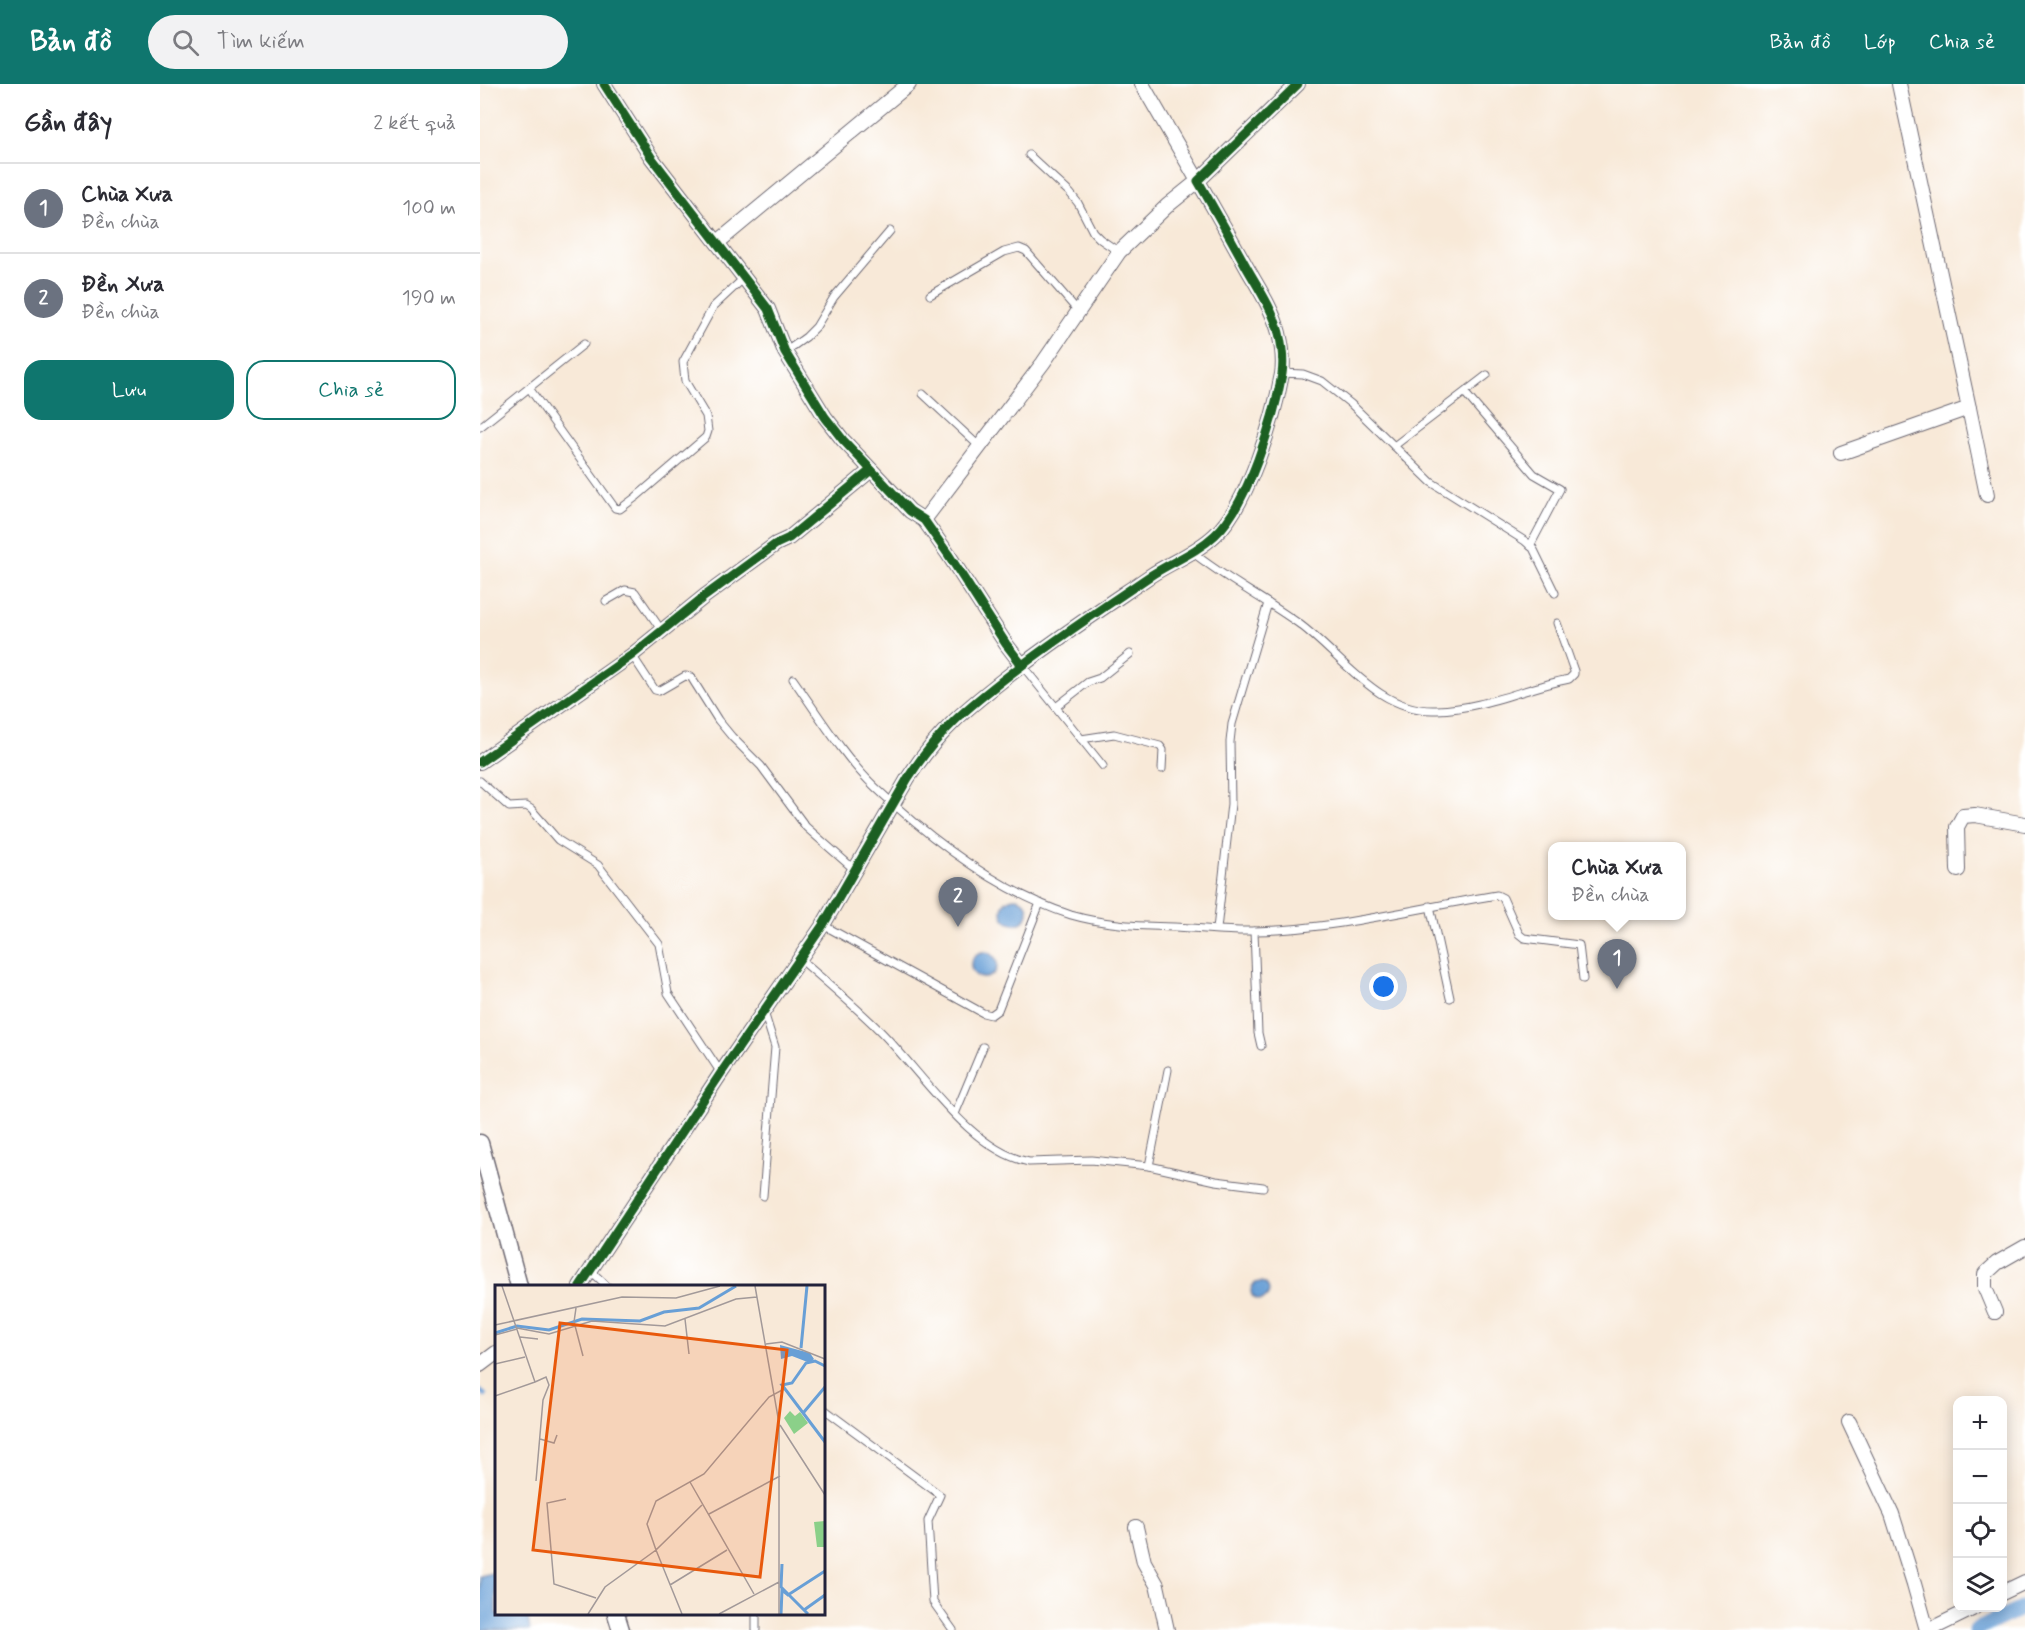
<!DOCTYPE html>
<html lang="vi">
<head>
<meta charset="utf-8">
<style>
  body { margin:0; font-family:Mynerve,sans-serif; background:#f2f2f3; color:#2b2b33 }
  .controls { position:absolute; right:18px; bottom:18px; display:grid; overflow:hidden; border-radius:12px; box-shadow:0 3px 15px #0003 }
  .controls button { width:54px; height:54px; display:grid; place-items:center; padding:0; border:0; border-bottom:2px solid #e1e1e2; background:#fff; color:#2b2b33; font:30px sans-serif }
  .you { position:absolute; left:904px; top:903px; width:21px; height:21px; margin:-15px; border:4px solid #fff; border-radius:50%; background:#1a73e8; box-shadow:0 0 0 9px #1a73e833 }
  .badge { display:grid; place-items:center; width:39px; height:39px; border-radius:50%; background:#0f766e; color:#fff; font-size:20px; font-weight:700 }
  .pin { position:absolute; translate:-50% -50px; filter:drop-shadow(0 2px 3px #0008) }
  .pin::after { content:''; position:absolute; top:32px; width:21px; height:18px; background:inherit; clip-path:polygon(0 0,100% 0,50% 100%) }
  .popup { position:absolute; left:1068px; top:758px; width:138px; height:78px; box-sizing:border-box; display:grid; place-content:center; border-radius:12px; background:#fff; filter:drop-shadow(0 2px 4px #0005); font-size:20px; white-space:nowrap; color:#7c7c81 }
  .popup b { font-size:22px; color:#2b2b33 }
  .popup::after { content:''; position:absolute; left:50%; top:100%; margin-left:-12px; border:12px solid transparent; border-top-color:#fff }
  .list { margin:0; padding:0; list-style:none }
  h2 { display:flex; justify-content:space-between; align-items:center; height:78px; margin:0; padding:0 24px; font-size:26px }
  h2 small { font-size:20px; font-weight:400; color:#7c7c81 }
  .list li { display:grid; grid-template-columns:39px 1fr auto; gap:18px; align-items:center; box-sizing:border-box; height:90px; padding:0 24px; border-top:2px solid #e1e1e2 }
  .list b { display:block; font-size:22px; white-space:nowrap }
  .list p { margin:0; font-size:20px; white-space:nowrap; color:#7c7c81 }
  .list em { font-size:20px; font-style:normal; color:#7c7c81 }
  .actions { display:flex; gap:12px; padding:18px 24px }
  .actions a { flex:1; padding:14px 0; border:2px solid #0f766e; border-radius:18px; text-align:center; font-size:21px; color:#0f766e }
  .actions .main { background:#0f766e; color:#fff }
  .icon { flex:none; width:33px; height:33px; fill:none; stroke:currentColor; stroke-width:2; stroke-linecap:round; stroke-linejoin:round }
  .map { position:relative; flex:none; width:1545px; height:1546px; overflow:hidden }
  header { display:flex; align-items:center; gap:36px; box-sizing:border-box; height:84px; padding:0 30px; background:#0f766e; color:#fff }
  header strong { font-size:28px }
  nav { display:flex; gap:33px; margin-inline-start:auto; font-size:21px }
  .search { width:420px; height:54px; background:#f2f2f3; display:flex; align-items:center; gap:15px; box-sizing:border-box; padding:0 21px; border-radius:33px; color:#7c7c81; font-size:22px }
  main { display:flex }
  aside { flex:1; background:#fff }
  .map>svg:first-child { display:block }
  .water { fill:#689fd6; stroke:#456088; stroke-width:1.5 }
  .lines { fill:none; stroke-linecap:round; stroke-linejoin:round }
  .stream { stroke:#689fd6; stroke-width:4.5 }
  .canal { stroke:#689fd6; stroke-width:15 }
  .service-casing { stroke:#6d6872; stroke-width:9 }
  .minor-casing { stroke:#6d6872; stroke-width:16 }
  .tertiary-casing { stroke:#6d6872; stroke-width:19 }
  .service { stroke:#fff; stroke-width:7 }
  .minor { stroke:#fff; stroke-width:14 }
  .tertiary { stroke:#fff; stroke-width:16 }
  .cycleway-casing { stroke:#fff; stroke-width:13 }
  .cycleway { stroke:#1b5e20; stroke-width:9 }
  .inset-river { fill:none; stroke:#689fd6; stroke-width:3 }
  .inset-road { fill:none; stroke:#a29999; stroke-width:1.5 }
  .view { fill:#e8590c; fill-opacity:0.15; stroke:#e8590c; stroke-width:3 }
  .inset-edge { fill:none; stroke:#22223b; stroke-width:3 }
</style>
</head>
<body>
<header>
<strong>Bản đồ</strong>
<div class="search"><svg class="icon" aria-label="search" viewBox="0 0 24 24"><circle cx="10" cy="10" r="6"/><path d="M15 15l6 6"/></svg>Tìm kiếm</div>
<nav><a>Bản đồ</a><a>Lớp</a><a>Chia sẻ</a></nav>
</header>
<main>
<aside>
<h2>Gần đây<small>2 kết quả</small></h2>
<ul class="list">
<li><span class="badge" style="background:#6b7280">1</span><div><b>Chùa Xưa</b><p>Đền chùa</p></div><em>100 m</em></li>
<li><span class="badge" style="background:#6b7280">2</span><div><b>Đền Xưa</b><p>Đền chùa</p></div><em>190 m</em></li>
</ul>
<div class="actions"><a class="main">Lưu</a><a>Chia sẻ</a></div>
</aside>
<div class="map">
<svg width="1545" height="1546" viewBox="0 0 1545 1546">
  <rect width="100%" height="100%" fill="#fff"/>
  <filter id="ink" filterUnits="userSpaceOnUse"><feTurbulence type="fractalNoise" baseFrequency=".0167" numOctaves="2"/><feDisplacementMap in="SourceGraphic" scale="12" xChannelSelector="R" yChannelSelector="G"/><feConvolveMatrix kernelMatrix="1 2 1 2 8 2 1 2 1" color-interpolation-filters="sRGB"/></filter>
  <filter id="wash" filterUnits="userSpaceOnUse"><feTurbulence type="fractalNoise" baseFrequency=".008" numOctaves="4" result="noise"/><feDisplacementMap in="SourceGraphic" scale="24" xChannelSelector="R" yChannelSelector="G"/><feGaussianBlur stdDeviation="1.35" result="paint"/><feColorMatrix in="noise" values="0 0 0 0 0 0 0 0 0 0 0 0 0 0 0 0 0 1.4 0 .05"/><feComposite in="paint" operator="in"/></filter>
  <g filter="url(#wash)">
    <rect width="100%" height="100%" fill="#f8e9d8"/>
    <g class="water">
      <circle cx="535" cy="827" r="13"/>
      <circle cx="504" cy="881" r="13"/>
      <circle cx="780" cy="1207" r="9"/>
      <polygon points="16,1488 16,1530 47,1530 50,1546 0,1546 0,1492"/>
    </g>
    <g class="lines">
      <polyline class="stream" points="0,1307 5,1311"/>
      <polyline class="canal" points="1496,1546 1545,1523"/>
    </g>
  </g>
  <g filter="url(#ink)">
    <g class="lines">
      <g class="service-casing">
        <g id="service">
          <polyline points="549,71 590,109 598,119 613,148 620,155 639,168"/>
          <polyline points="450,211 524,168 539,164 546,167 598,227"/>
          <polyline points="305,268 326,253 336,243 354,213 410,147"/>
          <polyline points="802,289 823,290 842,297 871,320 951,398 1045,457 1053,464 1075,509"/>
          <polyline points="49,304 135,424 140,425 156,413 226,353 228,347 226,332 205,297 203,278 233,223 264,194"/>
          <polyline points="985,309 1054,390 1080,405 1050,462"/>
          <polyline points="443,310 500,363"/>
          <polyline points="0,343 104,260"/>
          <polyline points="914,362 1007,291"/>
          <path d="M712,468C746,495 783,514 818,539C861,570 897,629 957,626C1002,625 1045,604 1089,595L1094,590V587L1077,539"/>
          <polyline points="126,517 145,506 155,508 182,547"/>
          <polyline points="152,571 175,606 179,607 205,592 211,593 238,636 252,653 281,682 326,743 376,787"/>
          <polyline points="542,581 623,682"/>
          <path d="M313,595C337,629 366,676 395,703C451,756 517,807 591,831C625,841 659,842 694,843C721,844 749,848 775,847C857,845 937,824 1017,811L1023,814L1039,850L1044,854L1099,861L1103,895"/>
          <polyline points="576,623 608,598 620,594 650,570"/>
          <polyline points="601,655 634,650 680,662 683,666 682,685"/>
          <polyline points="0,697 29,723 46,722 51,725 78,756 118,781 179,860 188,909 241,989"/>
          <polyline points="950,822 970,914"/>
          <polyline points="343,841 503,929 511,931 518,926 560,819"/>
          <polyline points="737,845 751,720 750,658 752,640 788,519"/>
          <polyline points="774,847 778,949 781,962"/>
          <path d="M320,875C346,898 374,921 399,946C440,986 490,1067 549,1078L611,1076L669,1082L736,1097L783,1103"/>
          <polyline points="475,1030 503,963"/>
          <polyline points="669,1082 688,986"/>
          <polyline points="283,1112 295,963 284,928"/>
          <polyline points="111,1187 127,1202"/>
          <polyline points="344,1325 460,1411 448,1437 453,1518 473,1546"/>
          <polyline points="276,1530 276,1546"/>
        </g>
      </g>
      <g class="minor-casing">
        <g id="minor">
          <polyline points="124,0 171,73 288,225 305,268 345,333 363,356 430,427 444,436 468,470 526,560 542,581"/>
          <polyline points="238,158 429,0"/>
          <polyline points="1489,324 1507,411"/>
          <polyline points="1361,369 1489,324 1419,0"/>
          <polyline points="444,436 563,279 639,168 687,122 718,97 662,0"/>
          <polyline points="0,678 152,571 225,512 296,460 309,454 391,386"/>
          <polyline points="1478,786 1477,743 1483,732 1495,731 1545,740"/>
          <path d="M100,1202L241,989L343,841L428,694C459,646 488,623 532,589C577,554 623,524 670,492C691,478 716,469 735,451C768,421 794,334 802,290C804,277 802,262 799,249C793,226 779,205 767,184C751,155 735,126 718,97L818,0"/>
          <polyline points="1515,1228 1505,1204 1505,1190 1517,1179 1545,1163"/>
          <polyline points="0,1281 16,1269"/>
          <polyline points="1369,1338 1412,1430 1434,1500 1447,1546"/>
          <polyline points="656,1443 664,1478 677,1501 687,1546"/>
          <polyline points="1522,1509 1545,1498"/>
          <polyline points="1449,1546 1494,1524"/>
        </g>
      </g>
      <g class="tertiary-casing">
        <g id="tertiary">
          <polyline points="0,1059 39,1202"/>
          <polyline points="136,1530 141,1546"/>
        </g>
      </g>
      <use href="#service" class="service"/>
      <use href="#minor" class="minor"/>
      <use href="#tertiary" class="tertiary"/>
      <g class="cycleway-casing">
        <g id="cycleway">
          <polyline points="124,0 171,73 288,225 305,268 345,333 363,356 430,427 444,436 468,470 526,560 542,581"/>
          <polyline points="0,678 152,571 225,512 296,460 309,454 391,386"/>
          <path d="M100,1202L241,989L343,841L428,694C459,646 488,623 532,589C577,554 623,524 670,492C691,478 716,469 735,451C768,421 794,334 802,290C804,277 802,262 799,249C793,226 779,205 767,184C751,155 735,126 718,97L818,0"/>
        </g>
      </g>
      <use href="#cycleway" class="cycleway"/>
    </g>
  </g>
  <g transform="translate(15 1201)">
    <rect width="330" height="330" fill="#f8e9d8"/>
    <path d="M295,126L300,131L305,127L313,138L299,149L289,133ZM330,236V262H322L319,237Z" fill="#8bd089"/>
    <path d="M285,60L315,68L319,74L315,78L297,71L286,74Z" fill="#689fd6"/>
    <path class="inset-river" d="M0,48L22,41L54,45L87,34L145,36L169,27L204,23L241,1M306,63L312,1M330,81L320,76L311,78L297,98L287,100L330,157M309,127L330,102M287,279L286,302L313,329M309,325L330,310M286,329L287,305L293,310L330,286"/>
    <path class="inset-road" d="M260,1L284,138V329M81,23L79,37L88,71M190,34L194,69M0,40L127,12L181,13L225,1M22,43L54,49L97,36L170,41L241,14L262,12M0,50L22,44M25,52L43,54M271,59L287,57L330,74M0,79L30,72M40,97L51,92L54,100L48,115L41,196M0,111L40,97L7,1M285,140L330,210M45,154L59,158L62,150M195,197L259,309M71,214L52,218L59,299L101,313M214,229L285,191M175,300L232,265M93,329L110,302L161,265L152,239L161,216L209,189L274,112L289,104M187,329L161,265L207,220M224,329L284,297"/>
    <path class="view" d="M65,38L292,65L265,292L38,265Z"/>
    <rect width="330" height="330" class="inset-edge"/>
  </g>
</svg>
<div class="controls">
<button>+</button>
<button>−</button>
<button><svg class="icon" aria-label="locate" viewBox="0 0 24 24"><circle cx="12" cy="12" r="6"/><path d="M12 2v4M12 18v4M2 12h4M18 12h4"/></svg></button>
<button><svg class="icon" aria-label="layers" viewBox="0 0 24 24"><path d="M12 4l9 5-9 5-9-5zM3 14l9 5 9-5"/></svg></button>
</div>
<div class="you"></div>
<div class="pin badge" style="left:1137px;top:905px;background:#6b7280">1</div>
<div class="popup"><b>Chùa Xưa</b>Đền chùa</div>
<div class="pin badge" style="left:478px;top:843px;background:#6b7280">2</div>
</div>
</main>
</body>
</html>
